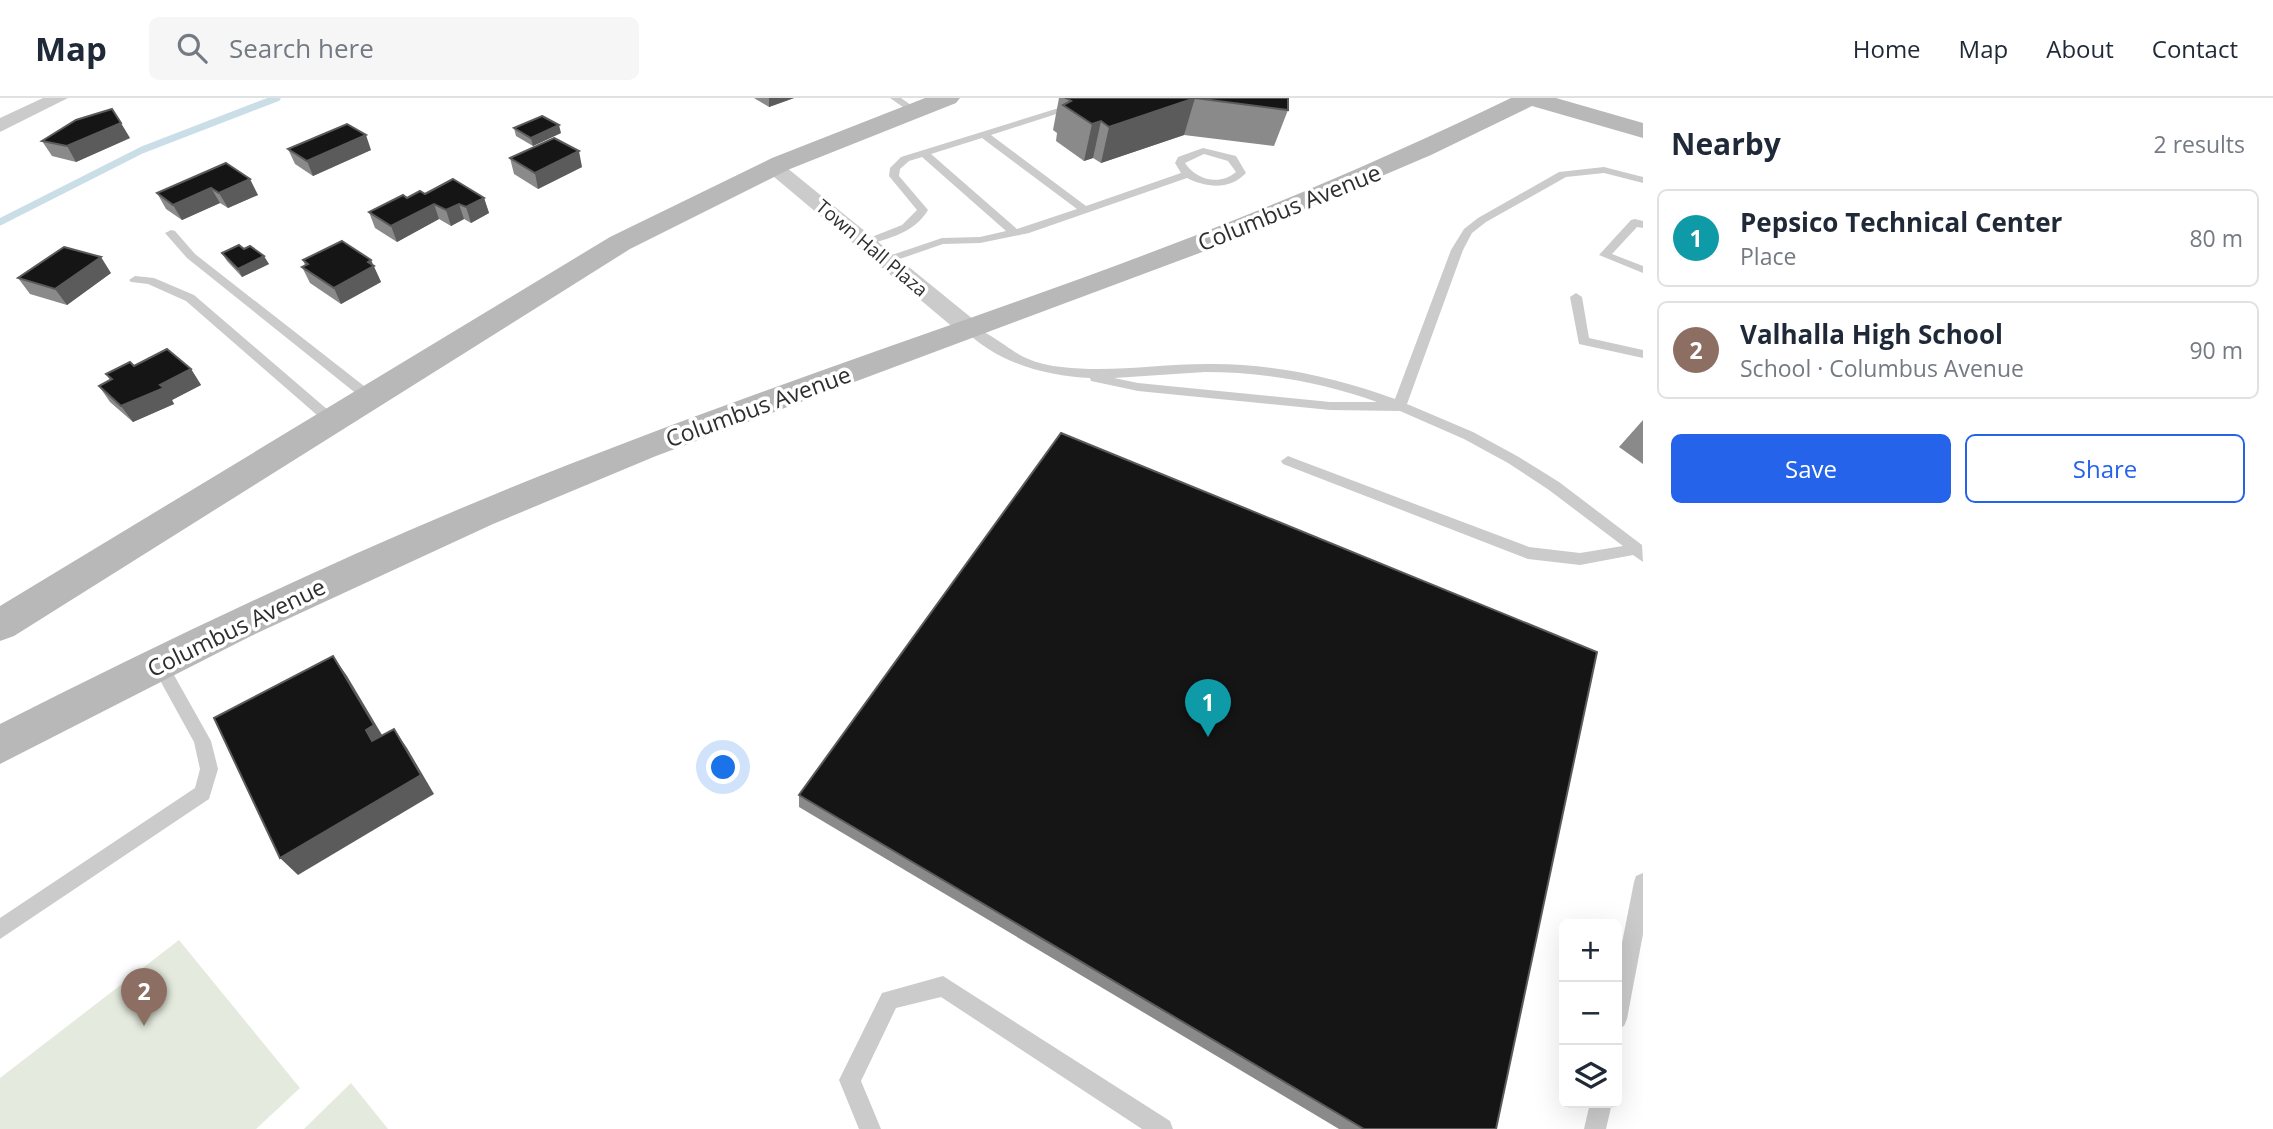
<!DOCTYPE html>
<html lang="en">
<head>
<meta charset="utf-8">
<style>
  body { margin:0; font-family:"Open Sans",sans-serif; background:#f6f6f7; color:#1f2937 }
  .controls { position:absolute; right:21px; bottom:21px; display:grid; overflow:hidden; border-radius:10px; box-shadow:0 7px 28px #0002 }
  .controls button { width:63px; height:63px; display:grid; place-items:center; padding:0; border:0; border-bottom:2px solid #e0e1e3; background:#fff; color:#1f2937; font:35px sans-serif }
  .you { position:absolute; left:724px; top:670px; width:24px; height:24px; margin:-18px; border:5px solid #fff; border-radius:50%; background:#1a73e8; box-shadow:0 0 0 10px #1a73e833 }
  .badge { display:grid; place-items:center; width:46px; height:46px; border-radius:50%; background:#2563eb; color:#fff; font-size:23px; font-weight:700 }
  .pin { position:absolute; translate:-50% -58px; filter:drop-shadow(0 2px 4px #0008) }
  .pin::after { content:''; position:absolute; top:37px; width:24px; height:21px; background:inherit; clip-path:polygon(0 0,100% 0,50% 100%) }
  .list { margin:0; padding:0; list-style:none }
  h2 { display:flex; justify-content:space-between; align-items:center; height:91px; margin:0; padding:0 28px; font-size:30px }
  h2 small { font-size:23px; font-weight:400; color:#747a83 }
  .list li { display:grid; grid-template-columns:46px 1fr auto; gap:21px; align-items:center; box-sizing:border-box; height:98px; margin:0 14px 14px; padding:0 14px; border:2px solid #e0e1e3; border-radius:10px }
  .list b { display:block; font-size:26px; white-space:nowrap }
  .list p { margin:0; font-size:23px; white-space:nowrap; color:#747a83 }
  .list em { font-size:23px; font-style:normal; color:#747a83 }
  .actions { display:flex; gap:14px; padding:21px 28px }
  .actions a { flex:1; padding:16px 0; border:2px solid #2563eb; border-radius:10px; text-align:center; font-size:24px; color:#2563eb }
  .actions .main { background:#2563eb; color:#fff }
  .icon { flex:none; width:38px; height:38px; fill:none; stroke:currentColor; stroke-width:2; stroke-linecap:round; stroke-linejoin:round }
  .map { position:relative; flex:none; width:1643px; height:1031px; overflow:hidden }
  header { display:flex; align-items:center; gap:42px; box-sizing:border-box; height:98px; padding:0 35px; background:#fff; border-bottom:2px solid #e0e1e3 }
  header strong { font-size:33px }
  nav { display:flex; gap:38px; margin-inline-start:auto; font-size:24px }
  .search { width:490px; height:63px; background:#f6f6f7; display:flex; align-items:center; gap:18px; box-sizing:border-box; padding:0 24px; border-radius:10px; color:#747a83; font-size:26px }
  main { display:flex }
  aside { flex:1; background:#fff }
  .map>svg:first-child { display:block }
  .green { fill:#e4eadd }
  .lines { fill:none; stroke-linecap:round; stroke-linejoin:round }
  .stream { stroke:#cadee8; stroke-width:7 }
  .lane { fill:#cbcbcb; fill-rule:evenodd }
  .street { fill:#cbcbcb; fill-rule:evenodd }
  .secondary { fill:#b8b8b8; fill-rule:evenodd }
  .wall { fill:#8a8a8a }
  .shaded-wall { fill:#5b5b5b }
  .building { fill:#151515; stroke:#5b5b5b; stroke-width:2 }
  .labels { text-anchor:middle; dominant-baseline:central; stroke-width:7; stroke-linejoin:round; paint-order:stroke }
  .far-street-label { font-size:19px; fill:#2e2e2e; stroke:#fff }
  .street-label { font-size:23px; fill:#2e2e2e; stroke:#fff }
</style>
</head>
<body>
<header>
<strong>Map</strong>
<div class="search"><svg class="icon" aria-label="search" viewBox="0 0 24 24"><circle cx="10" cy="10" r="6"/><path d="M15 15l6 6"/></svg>Search here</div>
<nav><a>Home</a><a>Map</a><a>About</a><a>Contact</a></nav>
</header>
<main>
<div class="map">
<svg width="1643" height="1031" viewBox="0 0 1643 1031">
  <rect width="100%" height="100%" fill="#fff"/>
  <g class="green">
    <polygon points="179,842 300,990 256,1031 0,1031 0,980"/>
    <polygon points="351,985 388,1031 304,1031"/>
  </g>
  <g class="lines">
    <polyline class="stream" points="0,124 142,52 277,0"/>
    <g class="lane">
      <polygon points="890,0 901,0 918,12 910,14"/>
      <path d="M1091,0H1106L991,37L1086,108L1181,75L1175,65L1178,59L1203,50L1236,58L1246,75C1230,92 1207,90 1187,80L1029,135L980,145L943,146L891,164H883V160L942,140L980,139L1006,133L922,59L909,63L900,71L899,78L928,112C915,134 889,141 865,147L859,144L902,127L917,112L889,78L890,70L901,59ZM982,40L1077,111L1017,131L931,56ZM1204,56L1228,63L1236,74C1220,88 1196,82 1185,65Z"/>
      <path d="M1604,69L1643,79V85L1604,75L1566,79L1486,124L1472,135L1463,152L1407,306L1473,334L1517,358L1559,384L1642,447L1643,464L1633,457L1580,467L1528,461L1283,366L1281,363L1288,358L1293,360L1529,449L1580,455L1623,448L1549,392L1508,365L1464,341L1400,313L1330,312L1138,293L1091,283L1090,280C1045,278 995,264 964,231L966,228C980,226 1010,253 1026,260C1037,265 1050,268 1062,269C1111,275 1158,266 1207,266C1270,265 1336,279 1395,301L1451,152L1464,131L1478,120L1559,74ZM1205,274C1263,274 1323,284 1377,304H1330L1138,285L1114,280Z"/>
      <polygon points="1635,121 1643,123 1643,130 1637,129 1612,156 1643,168 1643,175 1599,157 1631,122"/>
      <polygon points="171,132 175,133 195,156 373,295 373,301 363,301 187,160 165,135"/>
      <polygon points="135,178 154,180 194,197 335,318 335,324 325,324 186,203 148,186 131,184 129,182"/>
      <polygon points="1576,195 1582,199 1589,240 1643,252 1643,260 1579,246 1570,199"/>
      <polygon points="159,559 165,561 211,643 218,671 209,701 0,841 0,820 195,690 200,671 194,644 151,566 153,561"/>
      <polygon points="1643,775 1643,836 1627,921 1624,928 1617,931 1617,870 1634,784 1636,778"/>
      <polygon points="943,878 1170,1023 1173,1031 1142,1031 941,899 896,910 861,983 881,1031 859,1031 839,982 882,895"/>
      <polygon points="1590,1005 1612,1005 1606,1031 1584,1031"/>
    </g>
    <g class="street">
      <polygon points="43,0 68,0 0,34 0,20"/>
      <polygon points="774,63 781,65 979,226 982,231 979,236 961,236 767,73 764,69 767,65"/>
    </g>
    <g class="secondary">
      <polygon points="925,0 960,0 956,5 790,71 630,151 14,538 0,543 0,508 610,139 772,60"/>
      <path d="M1511,0H1556L1643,25V40L1532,8L1431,57L1213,150L656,358L493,426L251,538L0,666V626C206,522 414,424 630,343C817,271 1008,210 1194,138C1302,96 1407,50 1511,0Z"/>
    </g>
  </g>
  <g class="wall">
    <polygon points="754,0 794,0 769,9"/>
    <polygon points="1059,0 1288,0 1288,12 1274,48 1184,37 1101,65 1093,60 1084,63 1056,43 1057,35 1053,32"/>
    <polygon points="514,30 561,35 533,48 516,38"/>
    <polygon points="130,40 76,64 52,58 42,43"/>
    <polygon points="288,51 371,52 313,78 295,66"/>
    <polygon points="510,60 582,69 538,91 514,76"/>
    <polygon points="226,65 258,97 228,110 220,105 182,122 166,111 157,95"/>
    <polygon points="425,96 484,100 489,115 471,125 464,121 451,128 439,121 397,144 375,130 369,114 407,100"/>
    <polygon points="222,155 269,166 242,179 227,163"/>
    <polygon points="303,162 373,167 381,184 341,206 310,185 302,169 305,167"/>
    <polygon points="111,175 67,207 30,196 18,180"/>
    <polygon points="134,268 191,271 201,287 172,302 174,306 133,324 110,304 99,288 110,282 106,276"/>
    <polygon points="1643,322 1643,366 1619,349"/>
    <polygon points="799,697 1496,1031 1339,1031 799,709"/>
  </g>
  <g class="shaded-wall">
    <polygon points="769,0 794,0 769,9"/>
    <polygon points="1195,0 1184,37 1101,65 1109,29"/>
    <polygon points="1101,23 1093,60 1084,63 1092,26"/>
    <polygon points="121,25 130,40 76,64 67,48"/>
    <polygon points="559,27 561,35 533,48 531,40"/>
    <polygon points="366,37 371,52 313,78 307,63"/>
    <polygon points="579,53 582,69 538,91 535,75"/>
    <polygon points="250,81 258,97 228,110 219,95"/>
    <polygon points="211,90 220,105 182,122 173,107"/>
    <polygon points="484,100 489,115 471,125 466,109"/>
    <polygon points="434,106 439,121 397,144 391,128"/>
    <polygon points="459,106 464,121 451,128 446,112"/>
    <polygon points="264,158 269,166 242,179 238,171"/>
    <polygon points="101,159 111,175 67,207 55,191"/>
    <polygon points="371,162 381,184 341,206 334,190"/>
    <polygon points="191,271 201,287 172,302 174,306 133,324 121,308"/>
    <polygon points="333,558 347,578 388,647 372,643 366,632"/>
    <polygon points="394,631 407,650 434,696 298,777 280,760"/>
  </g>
  <g class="building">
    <polygon points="1066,0 1288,0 1288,12 1195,0 1109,29 1101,23 1092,26 1063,7 1071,3"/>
    <polygon points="112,11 121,25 67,48 42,43 76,22"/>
    <polygon points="542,18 559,27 531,40 514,30"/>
    <polygon points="347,26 366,37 307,63 288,51"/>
    <polygon points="554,40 579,53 535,75 510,60"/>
    <polygon points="226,65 250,81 219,95 211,90 173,107 157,95"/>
    <polygon points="453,81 484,100 466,109 459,106 446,112 434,106 391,128 369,114 403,97 407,100 420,93 425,96"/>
    <polygon points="342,143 371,162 368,164 374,168 334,190 302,169 308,166 303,162"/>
    <polygon points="239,147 244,151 250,148 264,158 238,171 222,155"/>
    <polygon points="64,149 101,159 55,191 18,180"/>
    <polygon points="167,251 191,271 160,287 164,290 121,308 99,288 112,281 106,276 130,264 134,268"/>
    <polygon points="1061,335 1597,554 1496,1031 1364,1031 799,697"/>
    <polygon points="333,558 374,627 366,632 372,643 394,631 421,677 280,760 214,620"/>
  </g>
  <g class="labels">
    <g class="far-street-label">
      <text transform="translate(872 150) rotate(40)">Town Hall Plaza</text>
    </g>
    <g class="street-label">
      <text transform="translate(1289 109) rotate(-22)">Columbus Avenue</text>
      <text transform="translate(758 308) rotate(-20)">Columbus Avenue</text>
      <text transform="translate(236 529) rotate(-26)">Columbus Avenue</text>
    </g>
  </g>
</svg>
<div class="controls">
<button>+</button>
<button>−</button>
<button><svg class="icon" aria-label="layers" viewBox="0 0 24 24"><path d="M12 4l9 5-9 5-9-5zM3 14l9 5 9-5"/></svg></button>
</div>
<div class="you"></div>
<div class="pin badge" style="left:1208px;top:639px;background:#0f9aa8">1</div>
<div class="pin badge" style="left:144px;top:928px;background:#8d6e63">2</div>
</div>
<aside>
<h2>Nearby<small>2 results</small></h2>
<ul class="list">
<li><span class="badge" style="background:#0f9aa8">1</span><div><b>Pepsico Technical Center</b><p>Place</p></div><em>80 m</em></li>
<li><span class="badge" style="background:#8d6e63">2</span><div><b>Valhalla High School</b><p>School · Columbus Avenue</p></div><em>90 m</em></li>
</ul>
<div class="actions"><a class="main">Save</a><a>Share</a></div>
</aside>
</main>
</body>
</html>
